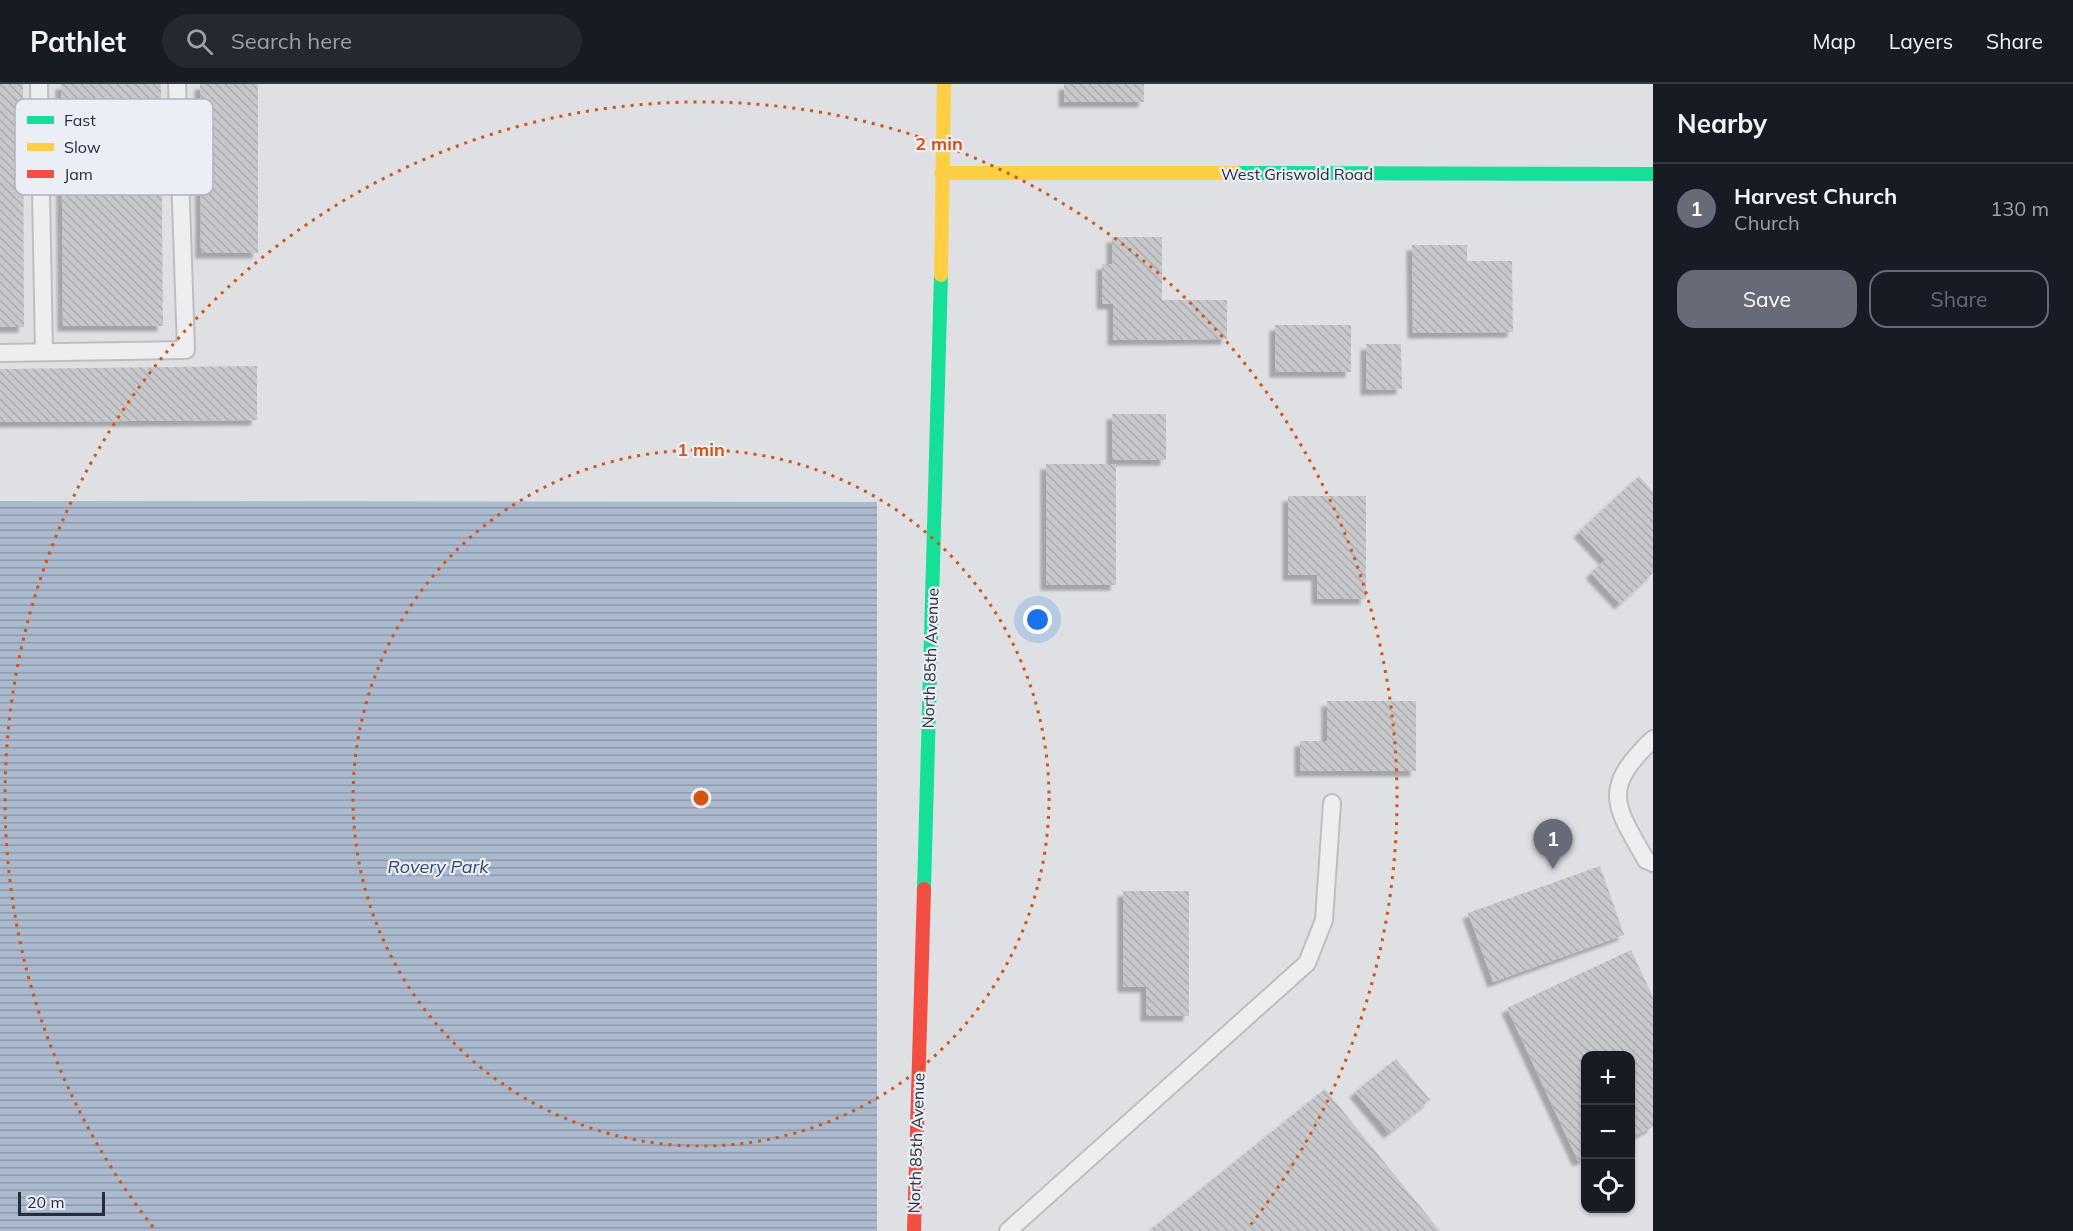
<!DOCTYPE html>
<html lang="en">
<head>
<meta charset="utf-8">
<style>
  body { margin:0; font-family:Mulish,sans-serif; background:#242831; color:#f1f3f6 }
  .controls { position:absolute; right:18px; bottom:18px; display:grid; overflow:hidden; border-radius:12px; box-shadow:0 2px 4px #0004 }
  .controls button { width:54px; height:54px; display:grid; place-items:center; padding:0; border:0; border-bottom:2px solid #363941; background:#171b24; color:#f1f3f6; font:30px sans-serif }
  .scale { position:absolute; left:18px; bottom:15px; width:87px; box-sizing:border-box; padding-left:6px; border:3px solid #262c3c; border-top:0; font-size:16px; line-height:21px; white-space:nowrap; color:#262c3c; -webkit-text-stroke:4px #ebeef4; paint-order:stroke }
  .you { position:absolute; left:1038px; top:536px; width:21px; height:21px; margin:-15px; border:4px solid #fff; border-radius:50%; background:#1a73e8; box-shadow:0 0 0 9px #1a73e833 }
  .badge { display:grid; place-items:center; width:39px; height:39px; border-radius:50%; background:#666b77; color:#fff; font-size:20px; font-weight:700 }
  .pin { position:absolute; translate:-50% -50px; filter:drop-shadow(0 2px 3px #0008) }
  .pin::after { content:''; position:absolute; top:32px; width:21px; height:18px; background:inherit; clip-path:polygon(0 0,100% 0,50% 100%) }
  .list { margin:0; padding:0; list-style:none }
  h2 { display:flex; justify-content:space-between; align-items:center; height:78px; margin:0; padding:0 24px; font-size:26px }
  h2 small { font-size:20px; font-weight:400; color:#9ea1a6 }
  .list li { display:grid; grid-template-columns:39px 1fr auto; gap:18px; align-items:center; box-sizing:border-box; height:90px; padding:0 24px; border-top:2px solid #363941 }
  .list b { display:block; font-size:22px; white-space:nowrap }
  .list p { margin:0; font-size:20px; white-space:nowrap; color:#9ea1a6 }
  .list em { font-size:20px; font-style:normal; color:#9ea1a6 }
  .actions { display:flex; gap:12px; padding:18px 24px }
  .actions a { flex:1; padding:14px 0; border:2px solid #666b77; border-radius:18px; text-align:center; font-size:21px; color:#666b77 }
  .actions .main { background:#666b77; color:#fff }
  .icon { flex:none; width:33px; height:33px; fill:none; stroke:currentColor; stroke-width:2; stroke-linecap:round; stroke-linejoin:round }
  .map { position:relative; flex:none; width:1653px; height:1147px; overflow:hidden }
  header { display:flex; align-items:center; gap:36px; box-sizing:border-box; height:84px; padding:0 30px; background:#171b24; border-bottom:2px solid #363941 }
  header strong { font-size:28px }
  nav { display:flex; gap:33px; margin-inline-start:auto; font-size:21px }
  .search { width:420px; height:54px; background:#242831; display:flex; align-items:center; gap:15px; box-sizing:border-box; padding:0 21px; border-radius:33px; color:#9ea1a6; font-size:22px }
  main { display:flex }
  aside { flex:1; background:#171b24 }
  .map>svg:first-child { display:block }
  .water { fill:url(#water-rules) }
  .building { fill:url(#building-back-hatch); filter:url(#shadow) }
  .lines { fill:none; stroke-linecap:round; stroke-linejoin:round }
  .lane-casing { stroke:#bdbec2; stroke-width:20 }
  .lane { stroke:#eeeef1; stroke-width:16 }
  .fast { stroke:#16e098; stroke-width:14 }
  .slow { stroke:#ffcf43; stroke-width:14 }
  .jam { stroke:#f24e42; stroke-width:14 }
  .ring { fill:none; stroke:#d55411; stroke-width:3; stroke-dasharray:3 6 }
  .labels { text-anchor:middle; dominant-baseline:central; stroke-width:4.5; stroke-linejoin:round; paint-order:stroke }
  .street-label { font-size:16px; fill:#262c3c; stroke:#ebeef4 }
  .water-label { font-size:18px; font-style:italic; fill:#32486e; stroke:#ebeef4 }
  .key { fill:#ebeef4; stroke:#b0b4bd; stroke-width:1.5 }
  .key-label { font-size:16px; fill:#262c3c }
  .centre { fill:#d55411; stroke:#ebeef4; stroke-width:3 }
  .ring-label { font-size:18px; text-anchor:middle; font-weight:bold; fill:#d55411; stroke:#ebeef4; stroke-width:4.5; stroke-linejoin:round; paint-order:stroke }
</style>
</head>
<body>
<header>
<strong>Pathlet</strong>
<div class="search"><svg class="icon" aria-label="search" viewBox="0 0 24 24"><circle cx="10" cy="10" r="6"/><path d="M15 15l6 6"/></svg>Search here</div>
<nav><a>Map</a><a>Layers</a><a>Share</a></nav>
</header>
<main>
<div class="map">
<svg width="1653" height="1147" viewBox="0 0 1653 1147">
  <defs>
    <pattern id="water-rules" width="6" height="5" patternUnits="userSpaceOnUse" patternTransform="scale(1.5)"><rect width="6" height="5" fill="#acbacf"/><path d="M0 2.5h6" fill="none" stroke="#8c97a9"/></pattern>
    <pattern id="building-back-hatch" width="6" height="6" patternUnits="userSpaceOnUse" patternTransform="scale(1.5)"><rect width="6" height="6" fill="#c7c8cc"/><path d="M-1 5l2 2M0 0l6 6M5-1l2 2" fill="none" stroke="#abacb0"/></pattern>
    <filter id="shadow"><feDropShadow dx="-5.5" dy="5.5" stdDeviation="1.5" flood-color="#0004"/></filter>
  </defs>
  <rect width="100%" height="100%" fill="#dee0e4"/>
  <polygon class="water" points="0,417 877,418 877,1147 0,1147"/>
  <g class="building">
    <polygon points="0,0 23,0 24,243 0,243"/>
    <polygon points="61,0 161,0 163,242 63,242"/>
    <polygon points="200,0 258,0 258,169 201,169"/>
    <rect x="1064" y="0" width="80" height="18"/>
    <polygon points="1112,153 1162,153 1162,216 1227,216 1227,255 1113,256 1113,220 1102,220 1102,180 1112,180"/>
    <polygon points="1412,161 1467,161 1467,177 1512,177 1513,248 1413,249"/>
    <rect x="1275" y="241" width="76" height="47"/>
    <polygon points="1366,260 1401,260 1402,305 1366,306"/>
    <polygon points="257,282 257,336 0,338 0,285"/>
    <rect x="1112" y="330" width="54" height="46"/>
    <rect x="1046" y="380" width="70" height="121"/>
    <polygon points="1639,392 1653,408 1653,489 1620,520 1591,489 1605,476 1579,448"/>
    <polygon points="1288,412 1366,412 1366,515 1317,515 1317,491 1288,491"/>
    <polygon points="1327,617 1416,617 1416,687 1300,687 1300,657 1327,657"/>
    <polygon points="1600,782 1624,851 1493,898 1468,829"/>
    <polygon points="1123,807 1189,807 1189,932 1146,932 1146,903 1123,903"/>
    <polygon points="1631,866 1653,913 1653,1043 1630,1054 1630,972 1586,972 1586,1074 1578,1077 1507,924"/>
    <polygon points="1396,975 1430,1016 1389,1049 1355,1008"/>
    <polygon points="1325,1005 1440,1147 1149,1147"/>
  </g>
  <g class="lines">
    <g class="lane-casing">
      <g id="lane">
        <polyline points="39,0 44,268"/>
        <polyline points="0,269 186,266 177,0"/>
        <path d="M1653,655C1601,705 1614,720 1646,776L1653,779"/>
        <polyline points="1008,1147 1307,879 1324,836 1332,719"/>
      </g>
    </g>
    <use href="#lane" class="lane"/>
    <g class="fast">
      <polyline points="1236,89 1653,90"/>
      <polyline points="924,805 941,191"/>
    </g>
    <g class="slow">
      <polyline points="941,89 1236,89"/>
      <polyline points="941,191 944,0"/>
    </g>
    <polyline class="jam" points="914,1147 924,805"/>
  </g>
  <g class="ring">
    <circle cx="701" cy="714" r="348"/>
    <path d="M153 1143A696 696 0 1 1 1249 1143"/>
  </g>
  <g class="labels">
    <g class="street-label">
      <text x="1297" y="90">West Griswold Road</text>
      <text transform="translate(930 574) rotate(-88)">North 85th Avenue</text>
      <text transform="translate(916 1059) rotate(-88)">North 85th Avenue</text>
    </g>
    <g class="water-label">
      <text x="438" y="782">Rovery Park</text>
    </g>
  </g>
  <rect x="15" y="15" width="198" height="96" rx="9" class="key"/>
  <rect x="27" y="32" width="27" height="8" fill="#16e098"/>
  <rect x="27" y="59" width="27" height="8" fill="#ffcf43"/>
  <rect x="27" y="86" width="27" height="8" fill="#f24e42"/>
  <g class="key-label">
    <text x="64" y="42">Fast</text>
    <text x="64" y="69">Slow</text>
    <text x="64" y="96">Jam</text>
  </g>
  <circle cx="701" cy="714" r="9" class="centre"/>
  <g class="ring-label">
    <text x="939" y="66">2 min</text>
    <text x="701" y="372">1 min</text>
  </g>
</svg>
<div class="controls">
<button>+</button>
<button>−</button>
<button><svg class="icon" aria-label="locate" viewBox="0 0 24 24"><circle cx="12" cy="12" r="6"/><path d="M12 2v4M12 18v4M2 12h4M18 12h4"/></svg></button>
</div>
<div class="scale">20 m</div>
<div class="you"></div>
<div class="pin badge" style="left:1553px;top:785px">1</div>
</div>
<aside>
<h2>Nearby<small></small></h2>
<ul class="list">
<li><span class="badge">1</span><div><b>Harvest Church</b><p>Church</p></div><em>130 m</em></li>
</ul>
<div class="actions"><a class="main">Save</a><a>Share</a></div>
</aside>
</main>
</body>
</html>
